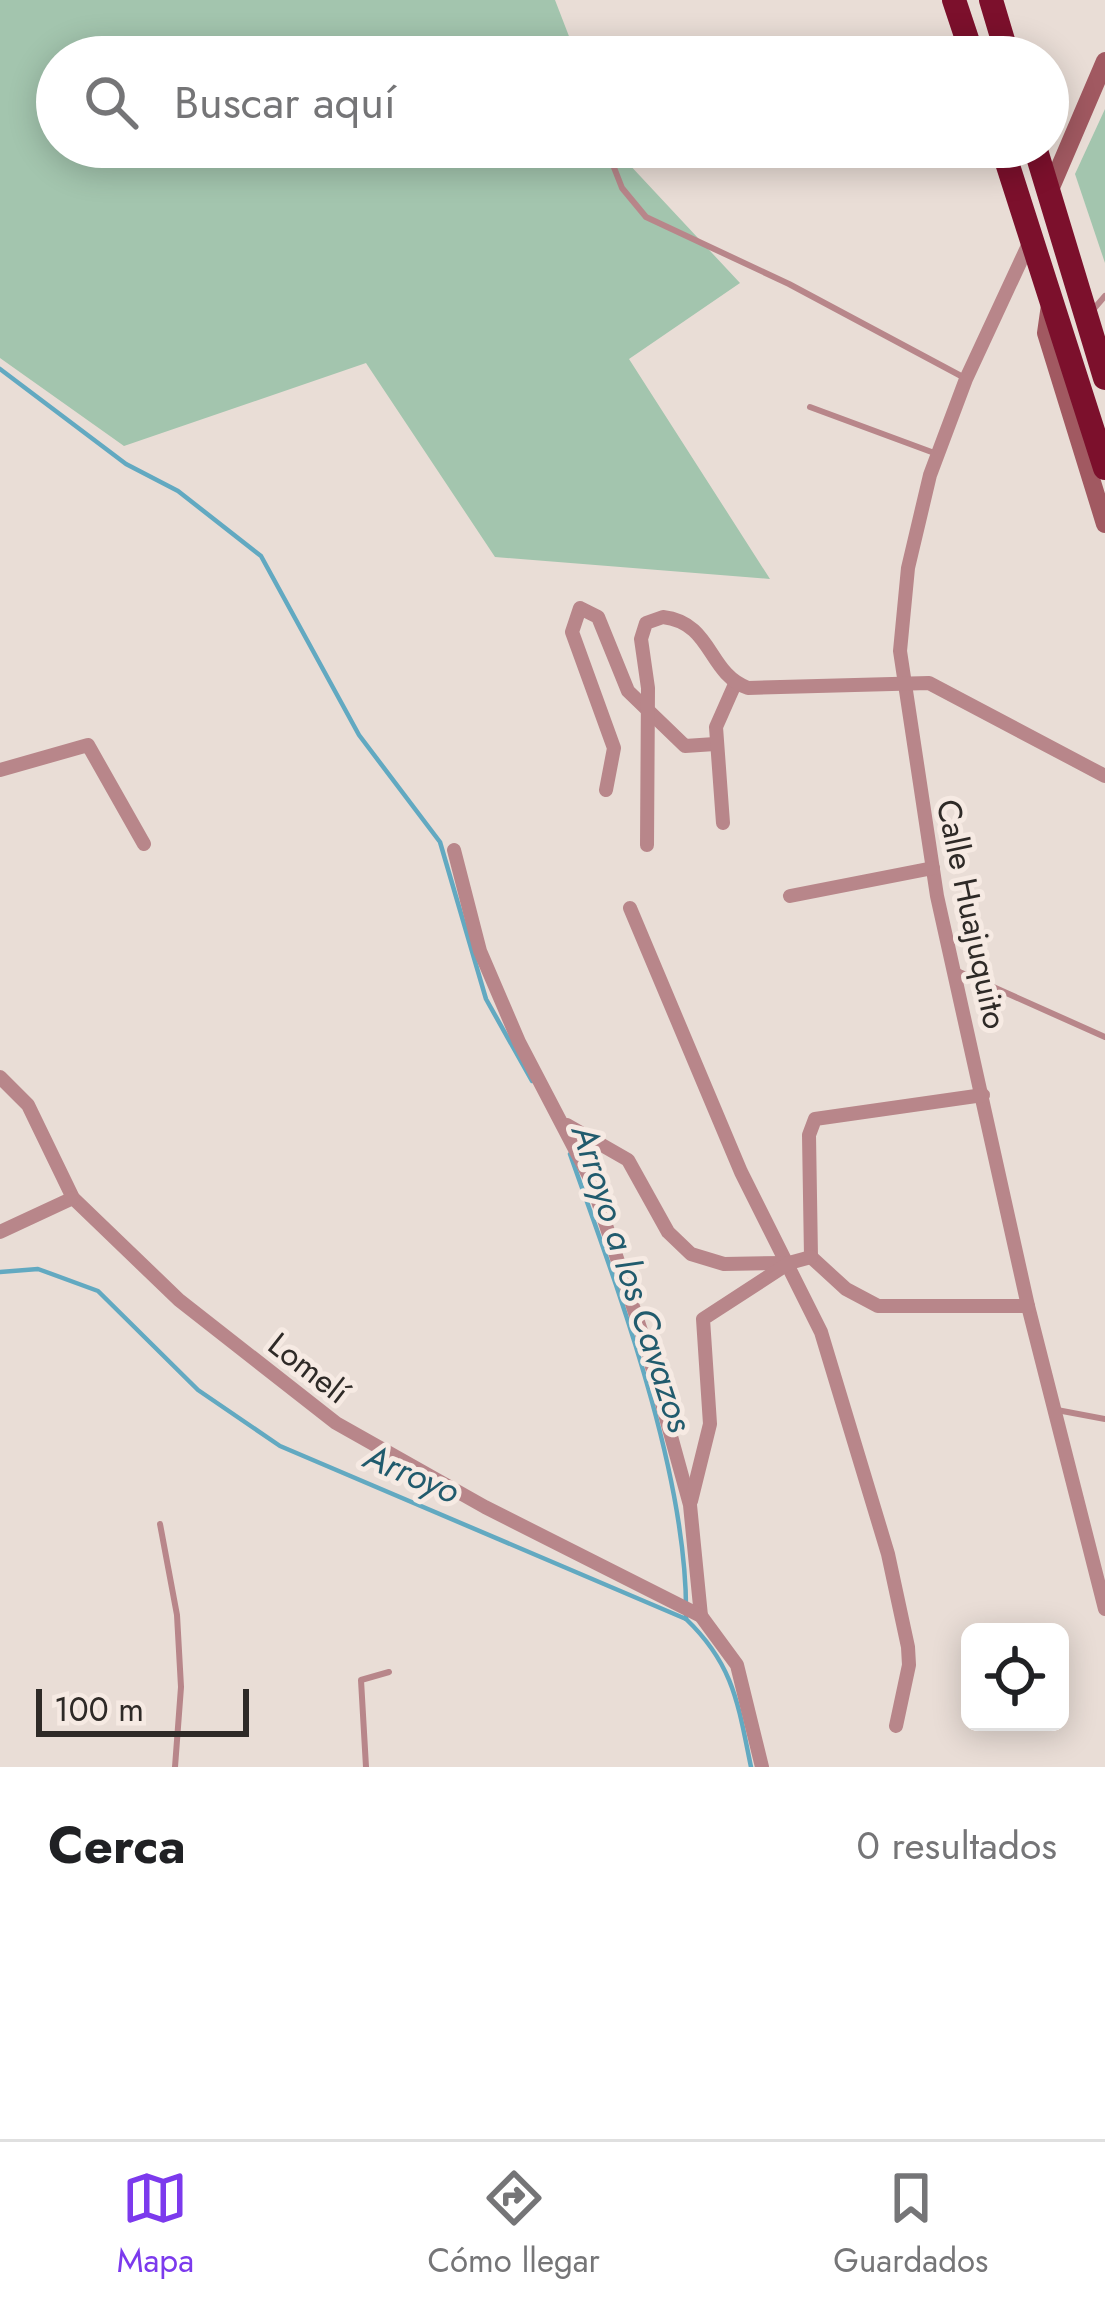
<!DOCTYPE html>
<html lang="es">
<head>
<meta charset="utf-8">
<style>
  body { margin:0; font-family:Jost,sans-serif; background:#f6f6f6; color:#202124 }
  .controls { position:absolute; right:36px; bottom:36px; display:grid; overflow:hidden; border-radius:18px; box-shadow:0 6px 30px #0003 }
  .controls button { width:108px; height:108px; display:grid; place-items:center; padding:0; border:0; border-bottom:3px solid #e0e0e0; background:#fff; color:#202124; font:60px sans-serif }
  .scale { position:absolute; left:36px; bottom:30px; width:213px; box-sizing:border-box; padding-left:12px; border:6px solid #2e2a27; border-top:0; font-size:33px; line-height:42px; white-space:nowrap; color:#2e2a27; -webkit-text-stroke:9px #f6eae3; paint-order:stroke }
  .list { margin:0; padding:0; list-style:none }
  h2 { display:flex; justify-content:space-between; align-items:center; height:156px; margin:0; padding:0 48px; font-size:51px }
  h2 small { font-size:39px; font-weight:400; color:#757577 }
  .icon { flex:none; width:66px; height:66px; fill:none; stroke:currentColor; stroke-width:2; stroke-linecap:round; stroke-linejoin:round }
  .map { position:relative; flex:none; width:1105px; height:1767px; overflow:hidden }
  .search { position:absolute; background:#fff; box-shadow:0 6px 30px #0003; left:36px; right:36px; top:36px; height:132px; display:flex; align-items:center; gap:30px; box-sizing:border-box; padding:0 42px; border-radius:66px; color:#757577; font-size:45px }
  .sheet { height:372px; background:#fff }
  nav { display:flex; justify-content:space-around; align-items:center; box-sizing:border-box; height:168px; border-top:3px solid #e0e0e0; background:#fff; font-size:33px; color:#757577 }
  nav a { display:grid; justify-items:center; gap:6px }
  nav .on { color:#7c3aed }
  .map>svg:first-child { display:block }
  .green { fill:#a3c5ae }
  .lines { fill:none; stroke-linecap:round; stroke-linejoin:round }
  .stream { stroke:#62a9c1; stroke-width:4.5 }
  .lane { stroke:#b8868a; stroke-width:6 }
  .street { stroke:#b8868a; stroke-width:14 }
  .secondary { stroke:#a15961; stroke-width:18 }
  .highway { stroke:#7c102c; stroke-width:24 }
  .labels { text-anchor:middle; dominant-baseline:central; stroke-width:10; stroke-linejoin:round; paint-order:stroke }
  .street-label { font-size:33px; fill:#2e2a27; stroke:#f6eae3 }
  .water-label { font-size:36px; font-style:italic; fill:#215b6d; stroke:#f6eae3 }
</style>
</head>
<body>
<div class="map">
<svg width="1105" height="1767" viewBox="0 0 1105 1767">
  <rect width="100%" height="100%" fill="#e9ddd6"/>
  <g class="green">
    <polygon points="0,0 555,0 577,57 57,57 57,147 613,147 740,283 629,359 770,579 495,557 366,363 124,446 0,358"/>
    <polygon points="1105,109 1105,263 1075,174"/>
  </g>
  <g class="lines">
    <g class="stream">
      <polyline points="0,369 126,464 178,491 261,556 359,735 440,842 486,999 532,1081"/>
      <path d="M570,1154C618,1289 689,1478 686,1619"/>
      <path d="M0,1272L38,1269L98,1291L198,1390L280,1446L686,1619C734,1665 738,1704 751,1767"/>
    </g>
    <g class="lane">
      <polyline points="606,147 622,188 646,217 789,284 963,377"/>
      <polyline points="1092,311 1105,296"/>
      <polyline points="810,407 937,454"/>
      <polyline points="955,970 1105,1037"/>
      <polyline points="1057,1410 1105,1419"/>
      <polyline points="160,1524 177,1615 181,1687 175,1767"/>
      <polyline points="366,1767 361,1680 389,1672"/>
    </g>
    <g class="street">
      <polyline points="1031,239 966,379 930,475 908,568 900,651 937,896 1028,1306 1105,1609"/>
      <polyline points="0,770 88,745 144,844"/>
      <polyline points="606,790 614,748 572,632 580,608 598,617 628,691 685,746 715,744"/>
      <polyline points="723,823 716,727 735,684"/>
      <path d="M647,845L648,688L641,639L646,623L663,617C713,623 707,673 748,688L929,683L1105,776"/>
      <polyline points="454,850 480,951 519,1042 591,1180 647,1349 690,1505 701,1616"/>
      <polyline points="790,896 933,868"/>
      <polyline points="630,908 741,1172 821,1332 888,1554 908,1647 909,1665 896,1726"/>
      <polyline points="0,1077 28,1105 73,1198 179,1300 336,1423 485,1507 701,1616 737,1665 762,1767"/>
      <polyline points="567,1125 628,1160 668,1232 691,1254 724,1264 784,1263"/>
      <polyline points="0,1232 73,1198"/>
      <polyline points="811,1257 809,1135 815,1119 983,1095"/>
      <polyline points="811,1257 846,1289 878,1306 1028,1306"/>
      <polyline points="691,1501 710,1424 703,1319 789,1263 811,1257"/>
    </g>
    <g class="secondary">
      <polyline points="1049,192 1105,61"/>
      <polyline points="1051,298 1046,333 1105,524"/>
    </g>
    <g class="highway">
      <polyline points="954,0 973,57"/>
      <polyline points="991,0 1008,57"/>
      <polyline points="1002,147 1105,468"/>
      <polyline points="1035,147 1105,378"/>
    </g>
  </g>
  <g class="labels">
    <g class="street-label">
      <text transform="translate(972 914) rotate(78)">Calle Huajuquito</text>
      <text transform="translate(309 1368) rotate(38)">Lomelí</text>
    </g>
    <g class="water-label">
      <text transform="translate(633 1278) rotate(72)">Arroyo a los Cavazos</text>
      <text transform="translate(412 1473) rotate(23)">Arroyo</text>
    </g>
  </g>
</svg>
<div class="controls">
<button><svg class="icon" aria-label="locate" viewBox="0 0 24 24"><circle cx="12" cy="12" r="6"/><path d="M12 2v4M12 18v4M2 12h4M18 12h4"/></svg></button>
</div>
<div class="scale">100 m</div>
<div class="search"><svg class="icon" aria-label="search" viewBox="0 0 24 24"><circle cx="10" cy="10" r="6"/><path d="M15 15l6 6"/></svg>Buscar aquí</div>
</div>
<section class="sheet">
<h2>Cerca<small>0 resultados</small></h2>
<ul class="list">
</ul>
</section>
<nav>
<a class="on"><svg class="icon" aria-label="map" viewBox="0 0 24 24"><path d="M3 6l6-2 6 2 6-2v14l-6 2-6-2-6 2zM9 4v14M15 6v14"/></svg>Mapa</a>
<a><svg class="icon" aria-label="directions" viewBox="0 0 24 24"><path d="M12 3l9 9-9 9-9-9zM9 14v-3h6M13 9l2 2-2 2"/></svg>Cómo llegar</a>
<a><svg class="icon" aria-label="saved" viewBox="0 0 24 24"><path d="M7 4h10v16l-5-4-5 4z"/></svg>Guardados</a>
</nav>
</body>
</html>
